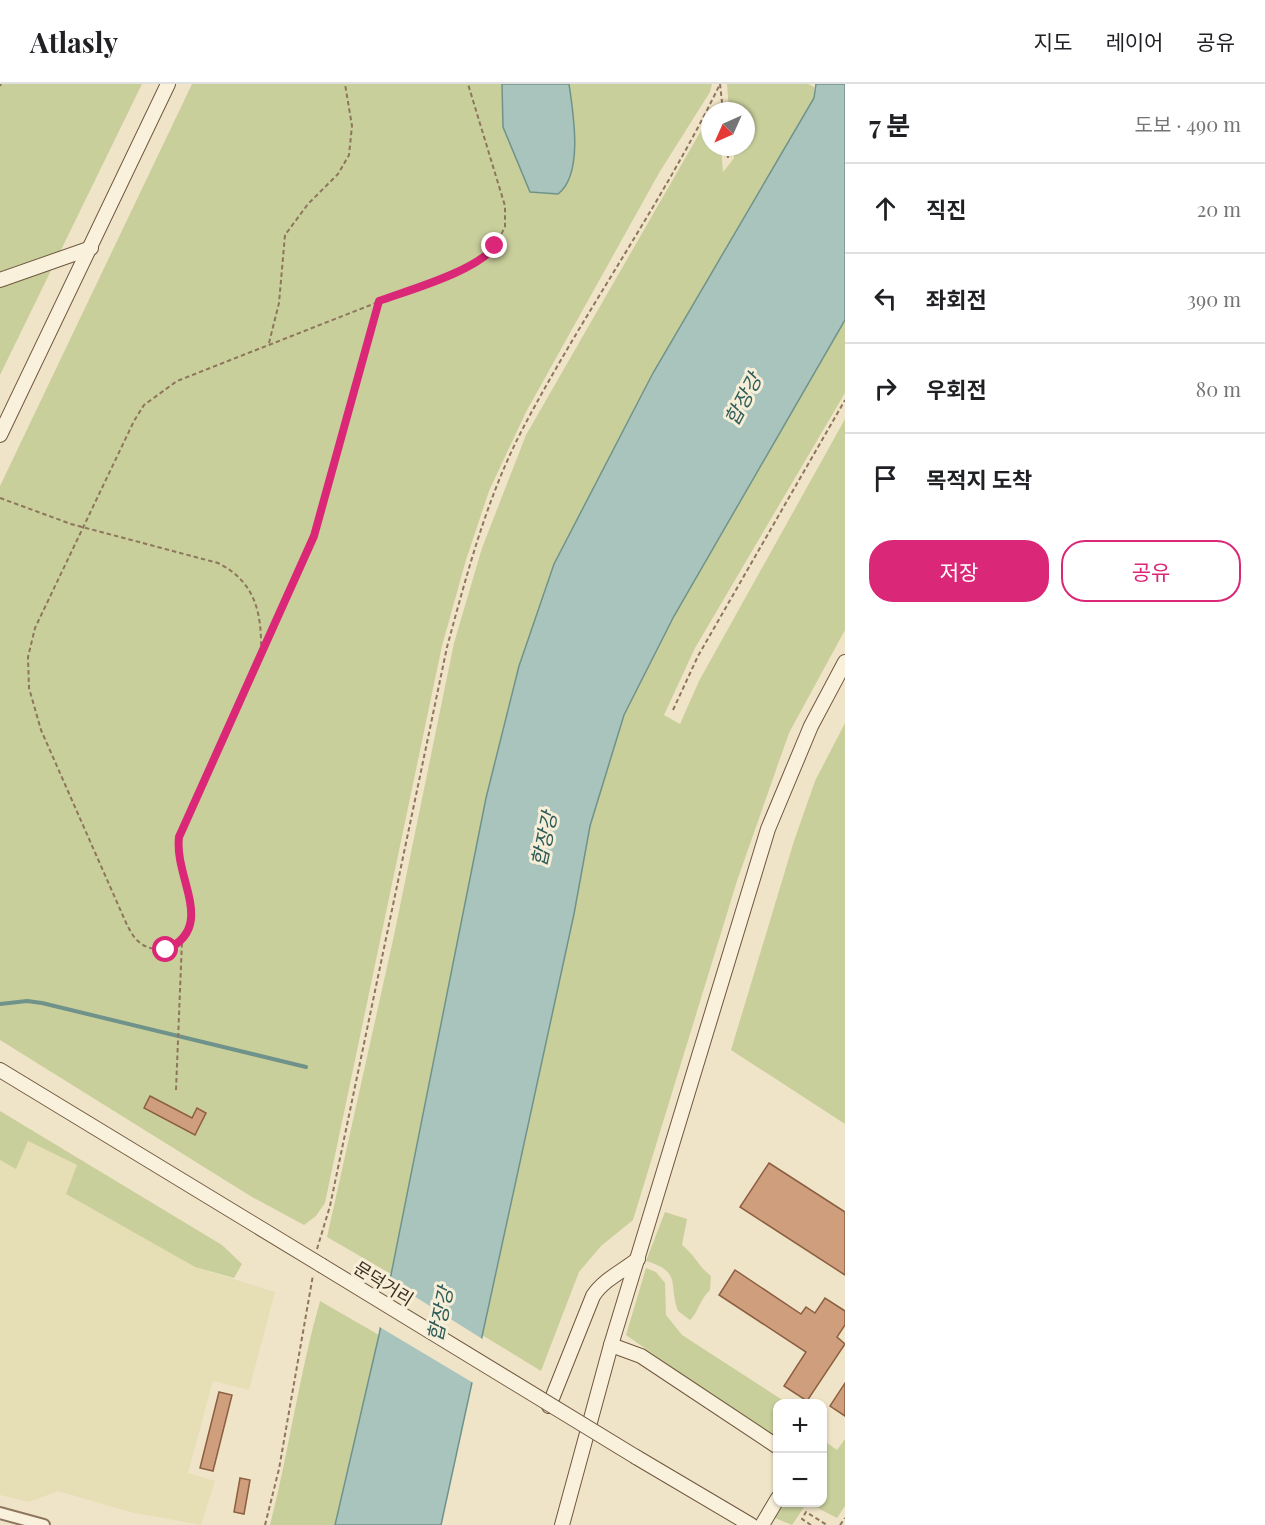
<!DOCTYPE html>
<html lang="ko">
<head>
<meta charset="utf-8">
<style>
  body { margin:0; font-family:"Playfair Display","Noto Sans KR",serif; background:#f6f6f6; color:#202124 }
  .controls { position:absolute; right:18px; bottom:18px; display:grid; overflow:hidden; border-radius:12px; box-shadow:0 2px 4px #0004 }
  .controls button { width:54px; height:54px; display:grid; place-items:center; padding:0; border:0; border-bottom:2px solid #e0e0e0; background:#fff; color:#202124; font:30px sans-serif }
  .compass { position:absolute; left:701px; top:18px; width:54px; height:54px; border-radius:50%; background:#fff; box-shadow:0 2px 4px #0004; rotate:225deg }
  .stop { position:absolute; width:18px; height:18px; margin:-14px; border:4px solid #db2777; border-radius:50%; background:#fff }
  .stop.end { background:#db2777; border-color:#fff; box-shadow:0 2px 6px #0008 }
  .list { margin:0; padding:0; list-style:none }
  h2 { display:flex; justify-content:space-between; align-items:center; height:78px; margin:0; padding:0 24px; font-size:26px }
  h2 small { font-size:20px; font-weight:400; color:#757577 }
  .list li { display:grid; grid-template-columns:39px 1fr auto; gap:18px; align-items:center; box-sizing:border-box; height:90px; padding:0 24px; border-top:2px solid #e0e0e0 }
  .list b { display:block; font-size:22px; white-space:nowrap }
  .list em { font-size:20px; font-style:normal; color:#757577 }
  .actions { display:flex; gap:12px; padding:18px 24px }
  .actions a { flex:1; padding:14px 0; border:2px solid #db2777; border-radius:24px; text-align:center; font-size:21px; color:#db2777 }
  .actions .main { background:#db2777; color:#fff }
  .icon { flex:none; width:33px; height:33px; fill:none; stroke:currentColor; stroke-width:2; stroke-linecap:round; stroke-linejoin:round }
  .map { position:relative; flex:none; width:845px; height:1441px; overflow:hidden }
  header { display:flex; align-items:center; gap:36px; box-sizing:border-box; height:84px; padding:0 30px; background:#fff; border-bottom:2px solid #e0e0e0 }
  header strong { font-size:28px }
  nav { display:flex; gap:33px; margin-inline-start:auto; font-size:21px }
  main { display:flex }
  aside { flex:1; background:#fff }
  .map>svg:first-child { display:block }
  .farmland { fill:#e6deb5 }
  .green { fill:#c9cf9b }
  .water { fill:#a9c4bc; stroke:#6f938a; stroke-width:1.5 }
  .pier { fill:#f0e4c8 }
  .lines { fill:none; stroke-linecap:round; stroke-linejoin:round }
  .stream { stroke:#6f938a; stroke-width:4 }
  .building { fill:#cf9f7d; stroke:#8d5f41; stroke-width:1.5 }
  .street-casing { stroke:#8d765c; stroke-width:14 }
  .secondary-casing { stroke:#6f573f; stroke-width:16 }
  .path { stroke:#8d765c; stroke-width:2; stroke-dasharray:4.5 3; stroke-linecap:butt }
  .street { stroke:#faf1dc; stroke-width:10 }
  .secondary { stroke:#faf1dc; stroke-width:14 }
  .secondary-bridge-casing { stroke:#6f573f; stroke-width:16; stroke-linecap:butt }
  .secondary-bridge { stroke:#faf1dc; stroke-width:14 }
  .route { stroke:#db2777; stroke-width:8 }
  .labels { text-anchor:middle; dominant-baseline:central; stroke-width:6; stroke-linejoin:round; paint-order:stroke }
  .street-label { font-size:18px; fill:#3d2e20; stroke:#f7eed8 }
  .water-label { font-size:20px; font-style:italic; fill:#2f5d5a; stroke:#f7eed8 }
</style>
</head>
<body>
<header>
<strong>Atlasly</strong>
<nav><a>지도</a><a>레이어</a><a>공유</a></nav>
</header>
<main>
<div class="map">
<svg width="845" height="1441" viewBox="0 0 845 1441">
  <rect width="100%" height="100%" fill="#f0e4c8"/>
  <polygon class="farmland" points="28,1057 77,1081 66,1110 195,1183 275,1208 249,1306 213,1297 188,1389 215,1397 201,1441 130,1428 58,1407 29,1418 0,1411 0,1076 16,1085"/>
  <g class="green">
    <polygon points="0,0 142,0 0,291"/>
    <polygon points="192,0 712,0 710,8 659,89 526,328 489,407 466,476 442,562 325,1119 316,1132 304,1141 252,1113 0,956 0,402"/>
    <polygon points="727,0 808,0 814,3 814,14 653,289 486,714 391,1190 327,1153 393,856 454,559 482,464 526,351 710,31 710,63 721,63 723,88 734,74 733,63 746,63 746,27 729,27"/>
    <polygon points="845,236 845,309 695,564 664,631 680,640 699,597 845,335 845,546 789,649 737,797 633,1136 601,1162 579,1188 541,1287 482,1251 574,830 590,742 624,631 674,532"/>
    <polygon points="845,639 845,1040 731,966 794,757 815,697"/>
    <polygon points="0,1027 222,1161 242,1180 234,1194 195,1183 66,1110 77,1081 28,1057 16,1085 0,1076"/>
    <path d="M665,1128L687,1135L682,1161C695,1171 698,1182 711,1192L710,1206C700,1215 698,1229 690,1236L678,1227C668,1201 683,1188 646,1177Z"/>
    <polygon points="646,1184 656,1188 665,1199 666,1231 682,1251 787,1319 778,1320 777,1357 626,1251"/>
    <path d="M320,1217L379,1251L335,1441H270C289,1367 299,1291 320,1217Z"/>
    <polygon points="845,1355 845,1422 837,1434 808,1419 822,1418 823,1356 837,1366"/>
    <polygon points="783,1419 807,1419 792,1441 775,1434"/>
  </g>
  <g class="water">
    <path d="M502,0H569C573,28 584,90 558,110L530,108L503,43Z"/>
    <polygon points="816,0 845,0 845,236 674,532 624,631 590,742 574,830 441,1441 335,1441 379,1251 486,714 519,582 554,480 653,289 814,14"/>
  </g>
  <polygon class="pier" points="387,1195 484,1256 475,1300 378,1242"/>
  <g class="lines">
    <polyline class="stream" points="0,920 27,917 42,919 306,983"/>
  </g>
  <g class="building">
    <polygon points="150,1012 192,1034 197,1024 206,1029 195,1051 144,1024"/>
    <polygon points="769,1079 845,1128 845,1191 740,1123"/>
    <polygon points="735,1186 801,1230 806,1223 815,1229 825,1214 845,1227 845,1241 837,1253 845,1260 807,1317 784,1302 806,1268 719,1211"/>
    <polygon points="845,1299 845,1332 830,1322"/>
    <polygon points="219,1308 232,1311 213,1387 200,1384"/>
    <polygon points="240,1394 250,1396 244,1430 234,1428"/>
  </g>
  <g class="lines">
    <g class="street-casing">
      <polyline id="street" points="0,1429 44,1441"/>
    </g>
    <g class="secondary-casing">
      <g id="secondary">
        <polyline points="0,196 91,164"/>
        <polyline points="0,351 168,0"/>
        <polyline points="0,986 321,1181"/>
        <polyline points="611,1261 641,1272 778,1363"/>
        <path d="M549,1322L593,1212C603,1196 623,1187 638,1175"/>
        <polyline points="636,1373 751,1441"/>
        <polyline points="562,1441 611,1261 768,745 811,642 845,578"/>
        <polyline points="762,1441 778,1414"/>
      </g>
    </g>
    <g class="path">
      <polyline points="720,0 723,27"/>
      <polyline points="0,2 1,0"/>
      <polyline points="727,63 728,74"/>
      <path d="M379,217L313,452L179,753C175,784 196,811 192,839C189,863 155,874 138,857C133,853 130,846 127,841L41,646L29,604L28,573L35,544L134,337L144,321L177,297L470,182L485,174L495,162L505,143V122L468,0"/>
      <polyline points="269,259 279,219 285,151 308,120 338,90 349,71 352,42 345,0"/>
      <path d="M0,414L71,440L218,479C256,498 262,530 261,569"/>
      <polyline points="673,626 698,572 845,316"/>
      <polyline points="176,1006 182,857"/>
      <path d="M317,1165L330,1122L447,563C467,490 486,416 521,348C583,229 662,120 720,0"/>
      <polyline points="265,1441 279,1385 313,1191"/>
      <polyline points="811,1441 802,1435 806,1428 827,1441"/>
      <polyline points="840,1441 845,1434"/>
    </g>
    <use href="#street" class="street"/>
    <use href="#secondary" class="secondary"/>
    <g class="secondary-bridge-casing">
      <polyline id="secondary-bridge" points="321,1181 636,1373"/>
    </g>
    <use href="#secondary-bridge" class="secondary-bridge"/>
  </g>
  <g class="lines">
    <path class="route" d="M166,866C217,842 174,795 179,753L314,452L379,217C409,206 477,187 495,162"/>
  </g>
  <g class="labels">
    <g class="street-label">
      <text transform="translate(384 1199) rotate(32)">문덕거리</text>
    </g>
    <g class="water-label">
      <text transform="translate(742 315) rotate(-62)">합장강</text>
      <text transform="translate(543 755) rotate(-78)">합장강</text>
      <text transform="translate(439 1230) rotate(-78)">합장강</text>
    </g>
  </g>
</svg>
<div class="controls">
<button>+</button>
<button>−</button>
</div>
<svg class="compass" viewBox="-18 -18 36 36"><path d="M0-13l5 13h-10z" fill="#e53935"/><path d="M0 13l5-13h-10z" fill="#757577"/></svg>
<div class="stop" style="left:166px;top:866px"></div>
<div class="stop end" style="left:495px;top:162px"></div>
</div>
<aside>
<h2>7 분<small>도보 · 490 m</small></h2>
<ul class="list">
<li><svg class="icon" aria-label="ahead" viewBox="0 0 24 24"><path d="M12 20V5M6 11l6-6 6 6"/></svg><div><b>직진</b></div><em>20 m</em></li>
<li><svg class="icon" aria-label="left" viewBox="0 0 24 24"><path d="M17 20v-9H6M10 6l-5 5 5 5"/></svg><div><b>좌회전</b></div><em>390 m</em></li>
<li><svg class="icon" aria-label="right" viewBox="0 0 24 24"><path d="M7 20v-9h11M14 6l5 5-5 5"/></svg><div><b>우회전</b></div><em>80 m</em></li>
<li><svg class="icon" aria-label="arrive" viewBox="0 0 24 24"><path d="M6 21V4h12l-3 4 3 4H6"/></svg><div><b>목적지 도착</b></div></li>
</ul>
<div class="actions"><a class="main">저장</a><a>공유</a></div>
</aside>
</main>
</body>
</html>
